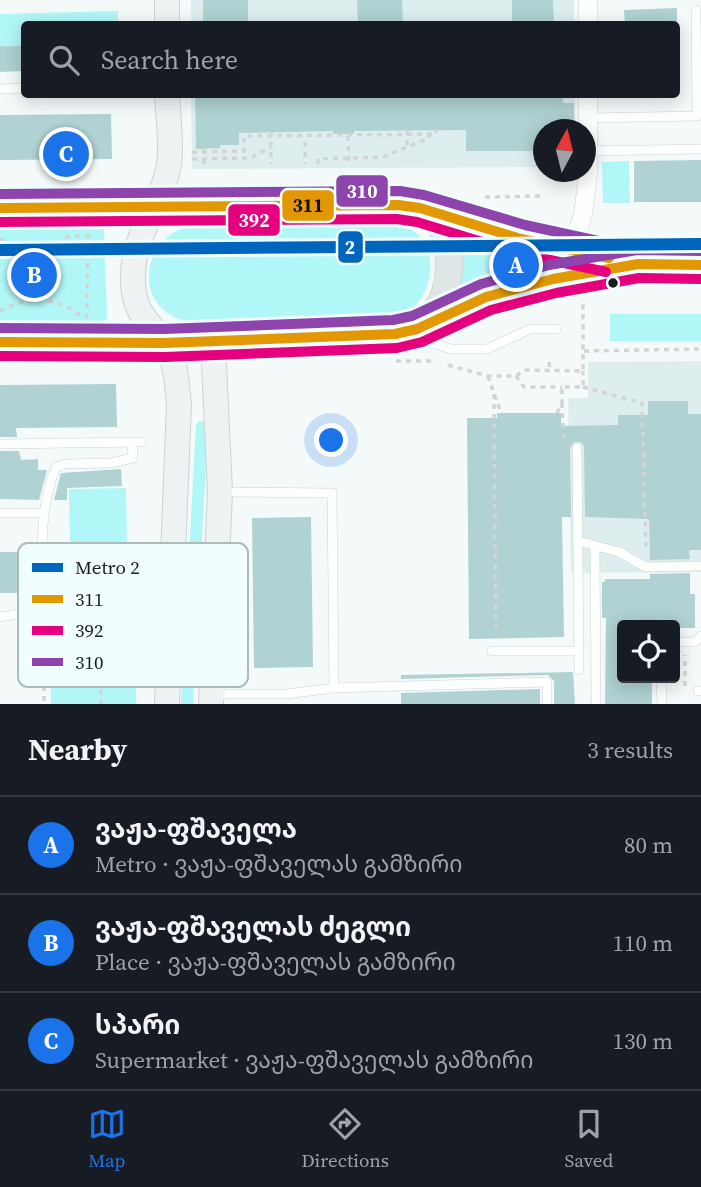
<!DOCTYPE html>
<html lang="en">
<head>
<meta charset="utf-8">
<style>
  body { margin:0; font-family:"Source Serif 4","Noto Sans Georgian",serif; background:#20242c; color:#f1f3f6 }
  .controls { position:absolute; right:21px; bottom:21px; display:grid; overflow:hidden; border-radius:7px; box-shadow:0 4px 18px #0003 }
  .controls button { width:63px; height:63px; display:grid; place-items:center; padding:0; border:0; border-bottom:2px solid #363941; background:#171b24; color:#f1f3f6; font:35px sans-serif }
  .compass { position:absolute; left:533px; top:119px; width:63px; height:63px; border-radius:50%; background:#171b24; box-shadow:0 4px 18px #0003; rotate:7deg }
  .you { position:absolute; left:332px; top:441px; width:24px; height:24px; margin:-18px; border:5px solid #fff; border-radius:50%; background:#1a73e8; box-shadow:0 0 0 10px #1a73e833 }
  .badge { display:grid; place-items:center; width:46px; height:46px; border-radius:50%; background:#1a73e8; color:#fff; font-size:23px; font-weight:700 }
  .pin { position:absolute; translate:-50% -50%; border:4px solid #fff; box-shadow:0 2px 7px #0006 }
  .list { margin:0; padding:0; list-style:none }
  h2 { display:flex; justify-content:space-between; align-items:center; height:91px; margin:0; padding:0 28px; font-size:30px }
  h2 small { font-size:23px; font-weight:400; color:#9ea1a6 }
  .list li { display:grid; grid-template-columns:46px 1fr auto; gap:21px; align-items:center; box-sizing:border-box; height:98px; padding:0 28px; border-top:2px solid #363941 }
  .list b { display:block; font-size:26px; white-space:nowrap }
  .list p { margin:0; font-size:23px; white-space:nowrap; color:#9ea1a6 }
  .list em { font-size:23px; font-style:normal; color:#9ea1a6 }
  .icon { flex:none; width:38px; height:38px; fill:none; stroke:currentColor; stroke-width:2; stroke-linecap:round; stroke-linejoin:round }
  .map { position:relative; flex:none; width:701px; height:704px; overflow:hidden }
  .search { position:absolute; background:#171b24; box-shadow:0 4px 18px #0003; left:21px; right:21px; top:21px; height:77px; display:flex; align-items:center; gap:18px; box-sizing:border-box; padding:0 24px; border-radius:7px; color:#9ea1a6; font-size:26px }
  .sheet { height:385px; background:#171b24 }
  nav { display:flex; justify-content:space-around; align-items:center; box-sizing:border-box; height:98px; border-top:2px solid #363941; background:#171b24; font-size:19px; color:#9ea1a6 }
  nav a { display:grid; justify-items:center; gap:4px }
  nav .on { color:#1a73e8 }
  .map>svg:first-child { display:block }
  .built { fill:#deeeee }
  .green { fill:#b2f7f7 }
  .building { fill:#b0d2d2 }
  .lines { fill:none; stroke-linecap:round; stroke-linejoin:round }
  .lane-casing { stroke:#ccd2d2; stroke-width:10 }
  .street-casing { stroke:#ccd2d2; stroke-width:19 }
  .secondary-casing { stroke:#ccd2d2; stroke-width:26 }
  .primary-casing { stroke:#d1d5d5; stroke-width:28 }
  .path { stroke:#d3d5d5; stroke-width:3.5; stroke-dasharray:5 5; stroke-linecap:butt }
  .lane { stroke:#fdfefe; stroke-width:9 }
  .street { stroke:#fdfefe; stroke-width:18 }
  .secondary { stroke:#eef2f2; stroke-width:24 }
  .primary { stroke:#dee6e6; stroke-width:26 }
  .bus-1-casing { stroke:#f0fefe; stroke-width:16 }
  .bus-2-casing { stroke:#f0fefe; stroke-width:16 }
  .bus-3-casing { stroke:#f0fefe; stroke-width:16 }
  .bus-1 { stroke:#e19803; stroke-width:10 }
  .bus-2 { stroke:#e5007d; stroke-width:10 }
  .bus-3 { stroke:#8e44ad; stroke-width:10 }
  .metro-1-casing { stroke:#f0fefe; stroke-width:18 }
  .metro-1 { stroke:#0065bd; stroke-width:12 }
  .bus-dot { fill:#181e1e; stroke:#f0fefe; stroke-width:2.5 }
  .key { fill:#f0fefe; stroke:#afbbbb; stroke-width:2 }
  .key-label { font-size:19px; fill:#181e1e }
  .line-badge { stroke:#f0fefe; stroke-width:2.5 }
  .badge-label { font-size:19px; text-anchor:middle; font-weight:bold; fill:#fff }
  .pale-badge-label { font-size:19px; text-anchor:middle; font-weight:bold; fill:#111 }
</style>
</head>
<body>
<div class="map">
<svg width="701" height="704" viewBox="0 0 701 704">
  <rect width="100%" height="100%" fill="#f4fafa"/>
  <g class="built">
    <rect x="191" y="0" width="383" height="24"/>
    <polygon points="191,95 575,95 575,129 544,130 543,167 192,169"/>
    <polygon points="701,361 701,572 571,573 568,398 588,398 588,362"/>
  </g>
  <g class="green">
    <polygon points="118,11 118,24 24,24 24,46 0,46 0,14"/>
    <polygon points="629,161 630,203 603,203 602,162"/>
    <path d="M400,225C446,236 436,307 395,318L186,321C135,309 139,245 183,228Z"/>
    <polygon points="88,226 99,226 104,229 107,318 104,322 0,323 0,227"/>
    <polygon points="461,241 516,255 575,262 515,273 458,291"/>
    <rect x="610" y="314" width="91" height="27"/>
    <polygon points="199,421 204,421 208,426 193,704 181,704 196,425"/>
    <polygon points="126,488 128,598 71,599 69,489"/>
    <polygon points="50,607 138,607 136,704 51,704"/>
  </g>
  <g class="building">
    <rect x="203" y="0" width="45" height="24"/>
    <polygon points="357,0 402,0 403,24 358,24"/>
    <polygon points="512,0 553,0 554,24 512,24"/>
    <polygon points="677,8 677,24 625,24 624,10"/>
    <polygon points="0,46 24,46 24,71 0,72"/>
    <polygon points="195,94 562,94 563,103 574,103 574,130 543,130 543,151 466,151 466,130 354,131 354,134 333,134 333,131 239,133 239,145 220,145 220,148 196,149"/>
    <polygon points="111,114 112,159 0,160 0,115"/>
    <polygon points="701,160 701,202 634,202 634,161"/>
    <polygon points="116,384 117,427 16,428 17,437 0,437 0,385"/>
    <polygon points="648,401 688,401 688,414 701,414 701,550 689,550 690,559 650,560 649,519 585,517 584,447 581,442 574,442 570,448 571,517 562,517 564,637 469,639 467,418 497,418 497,413 561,413 561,426 618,425 618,415 648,415"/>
    <polygon points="0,451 19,451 21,460 38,459 38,470 47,470 39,500 0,499"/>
    <polygon points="121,469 122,486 67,488 67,500 54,500 61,473"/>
    <polygon points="311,517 313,667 254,668 252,518"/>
    <polygon points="0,552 33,552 34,593 0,593"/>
    <polygon points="690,573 690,594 695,594 695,628 675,628 675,625 622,625 622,678 652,678 652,704 605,704 606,618 602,618 602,582 605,582 605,579 650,579 650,574"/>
    <polygon points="573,672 575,704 554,704 554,681 548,675 401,679 401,675"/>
    <polygon points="540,689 540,704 401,704 401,693"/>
  </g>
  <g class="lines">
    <g class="lane-casing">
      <g id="lane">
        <polyline points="0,89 24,88"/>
        <polyline points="588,118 697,116 696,10"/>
        <polyline points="588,151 701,149"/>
        <polyline points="421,332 435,344 451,349 487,349 530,329 556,329"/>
        <polyline points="0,444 141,442"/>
        <polyline points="577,448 579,670"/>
        <polyline points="221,492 332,493 334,688"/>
        <polyline points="0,513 43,513"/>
        <polyline points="578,541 619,552 646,567 701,566"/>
        <polyline points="595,546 596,704"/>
        <path d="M0,617L43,610C43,563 37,512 56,467L65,464L111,463L133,458L132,442"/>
        <polyline points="675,642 695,642 701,636"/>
        <polyline points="492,651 579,651"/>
        <polyline points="661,678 662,704"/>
        <polyline points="698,691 701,691"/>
        <polyline points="213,694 286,694 334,688 547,682 547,704"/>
      </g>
    </g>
    <g class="street-casing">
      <g id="street">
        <polyline points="588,24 588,0"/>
        <polyline points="571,250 583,215 588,173 588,94"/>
      </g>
    </g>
    <g class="secondary-casing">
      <g id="secondary">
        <polyline points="167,0 167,24"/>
        <path d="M167,94C168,116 172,144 169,165C161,209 131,233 133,282C134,320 156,324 169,352C177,369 177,387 179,405L167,704"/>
        <polyline points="211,704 220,492 213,342"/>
      </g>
    </g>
    <g class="primary-casing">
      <g id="primary">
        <polyline points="0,208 398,205 420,208 521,239 626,261"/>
        <path d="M427,321C456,292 455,244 432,211"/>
        <polyline points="0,342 164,343 395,334 417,329 486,297 553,279 638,264 701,265"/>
      </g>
    </g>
    <g class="path">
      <polyline points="407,130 407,146"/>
      <polyline points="271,132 271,164"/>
      <polyline points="348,136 349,165"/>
      <polyline points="305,142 305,164"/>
      <polyline points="204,149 204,165"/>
      <polyline points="192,152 244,151 244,136 436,134 436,130"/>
      <polyline points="192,159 250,158 271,147"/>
      <polyline points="318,164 318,159 383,157 429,138 429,134"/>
      <polyline points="485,197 545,196"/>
      <polyline points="0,239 16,246 39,250 51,247 69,236 88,236"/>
      <path d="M0,311C19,300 47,296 67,307C75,311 77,316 87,316L88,228"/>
      <polyline points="584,351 701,349"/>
      <polyline points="396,361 434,361"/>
      <polyline points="549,362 550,370"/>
      <polyline points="448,365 488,376 516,376 525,370 583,371 583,299"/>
      <polyline points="488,376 501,413"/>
      <polyline points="516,376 524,387 562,387"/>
      <polyline points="583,387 642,403 646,550"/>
      <polyline points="494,394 496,627"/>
      <polyline points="562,403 564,442"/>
      <polyline points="557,413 562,403 562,387 583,387 583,371"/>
      <polyline points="56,610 147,610"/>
      <polyline points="99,610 101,704"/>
      <polyline points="43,626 44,704"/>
      <polyline points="685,686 685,655"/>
    </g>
    <use href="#lane" class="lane"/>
    <use href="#street" class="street"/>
    <use href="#secondary" class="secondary"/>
    <use href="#primary" class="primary"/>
    <g class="bus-1-casing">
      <g id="bus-1">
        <polyline points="0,208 398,205 420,208 521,239 609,258"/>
        <polyline points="0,342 164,343 395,334 417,329 486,297 553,279 638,264 701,265"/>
      </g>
    </g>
    <g class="bus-2-casing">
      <g id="bus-2">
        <polyline points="0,222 397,219 417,222 518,253 606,272"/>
        <polyline points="0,356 165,357 397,348 422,342 491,310 556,293 639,278 701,279"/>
      </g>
    </g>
    <g class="bus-3-casing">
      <g id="bus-3">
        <polyline points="0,194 400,191 424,195 525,225 612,244"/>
        <polyline points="0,328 164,329 393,320 412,316 481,284 549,265 637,250 701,251"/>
      </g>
    </g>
    <use href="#bus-1" class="bus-1"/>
    <use href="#bus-2" class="bus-2"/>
    <use href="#bus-3" class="bus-3"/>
    <g class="metro-1-casing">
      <polyline id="metro-1" points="0,250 701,244"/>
    </g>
    <use href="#metro-1" class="metro-1"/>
  </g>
  <circle class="bus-dot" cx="613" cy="283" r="6"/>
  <rect x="18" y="543" width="230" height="144" rx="10" class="key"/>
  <rect x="32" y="563" width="31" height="9" fill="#0065bd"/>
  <rect x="32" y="595" width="31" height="8" fill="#e19803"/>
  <rect x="32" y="626" width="31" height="9" fill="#e5007d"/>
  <rect x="32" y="658" width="31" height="8" fill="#8e44ad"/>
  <g class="key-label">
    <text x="75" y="574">Metro 2</text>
    <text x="75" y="606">311</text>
    <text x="75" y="637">392</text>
    <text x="75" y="669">310</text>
  </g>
  <g class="line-badge">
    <rect x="335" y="174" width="54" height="34" rx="7" fill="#8e44ad"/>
    <rect x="281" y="189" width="54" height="33" rx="7" fill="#e19803"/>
    <rect x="227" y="203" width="54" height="34" rx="7" fill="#e5007d"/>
    <rect x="337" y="230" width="27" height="34" rx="7" fill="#0065bd"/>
  </g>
  <g class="badge-label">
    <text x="362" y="198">310</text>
    <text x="254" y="227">392</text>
    <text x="350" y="254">2</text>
  </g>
  <g class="pale-badge-label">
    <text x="308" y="212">311</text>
  </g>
</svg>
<div class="controls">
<button><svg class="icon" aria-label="locate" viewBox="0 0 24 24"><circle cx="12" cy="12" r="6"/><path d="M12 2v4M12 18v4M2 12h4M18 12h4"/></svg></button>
</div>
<svg class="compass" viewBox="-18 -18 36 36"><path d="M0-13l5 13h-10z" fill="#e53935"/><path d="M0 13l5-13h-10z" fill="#9ea1a6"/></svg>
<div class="you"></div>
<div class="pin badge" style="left:516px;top:265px">A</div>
<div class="pin badge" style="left:34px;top:275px">B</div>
<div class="pin badge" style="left:66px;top:154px">C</div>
<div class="search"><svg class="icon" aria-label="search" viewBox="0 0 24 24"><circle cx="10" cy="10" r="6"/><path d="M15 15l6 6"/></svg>Search here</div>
</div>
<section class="sheet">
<h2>Nearby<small>3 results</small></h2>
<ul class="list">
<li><span class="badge">A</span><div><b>ვაჟა-ფშაველა</b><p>Metro · ვაჟა-ფშაველას გამზირი</p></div><em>80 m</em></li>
<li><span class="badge">B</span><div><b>ვაჟა-ფშაველას ძეგლი</b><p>Place · ვაჟა-ფშაველას გამზირი</p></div><em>110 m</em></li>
<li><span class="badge">C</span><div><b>სპარი</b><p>Supermarket · ვაჟა-ფშაველას გამზირი</p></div><em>130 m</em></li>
</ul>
</section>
<nav>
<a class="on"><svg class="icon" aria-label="map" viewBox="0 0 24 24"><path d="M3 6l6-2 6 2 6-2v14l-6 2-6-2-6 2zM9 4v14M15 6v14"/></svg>Map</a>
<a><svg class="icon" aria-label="directions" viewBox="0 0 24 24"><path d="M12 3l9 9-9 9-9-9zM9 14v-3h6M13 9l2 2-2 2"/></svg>Directions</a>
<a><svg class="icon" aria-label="saved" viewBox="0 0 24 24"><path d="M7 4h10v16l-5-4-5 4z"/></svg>Saved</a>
</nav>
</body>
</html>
